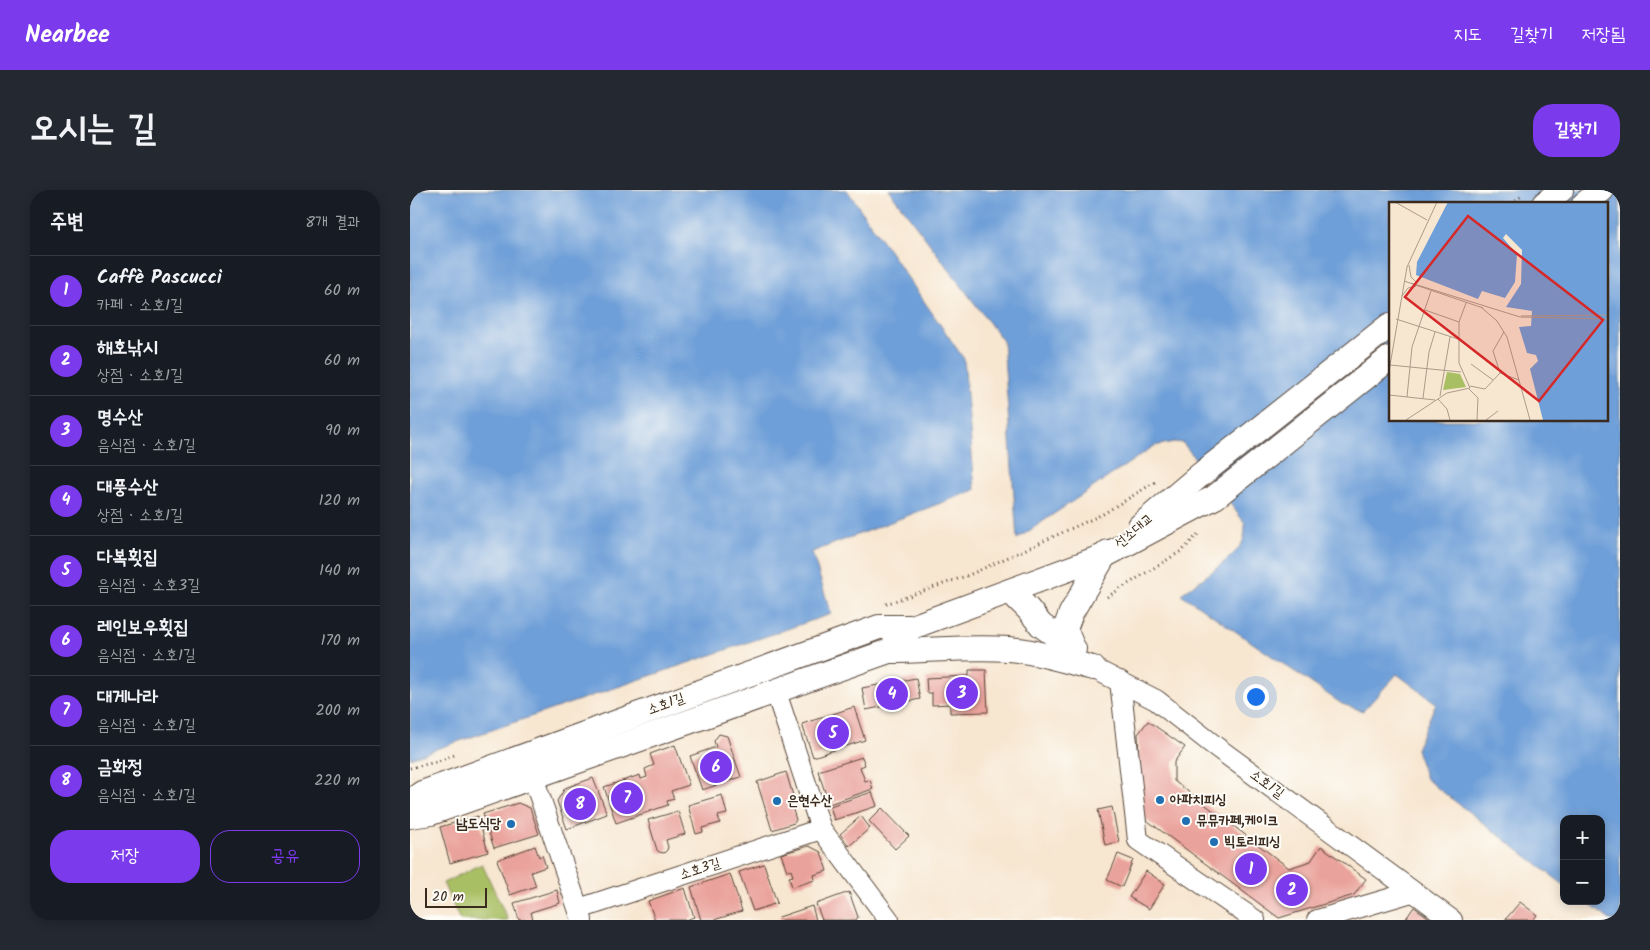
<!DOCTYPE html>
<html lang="ko">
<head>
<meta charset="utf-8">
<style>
  body { margin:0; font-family:Kalam,"Poor Story",sans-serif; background:#242831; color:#f1f3f6 }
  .controls { position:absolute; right:15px; bottom:15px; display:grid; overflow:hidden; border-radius:10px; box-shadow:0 2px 12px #0003 }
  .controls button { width:45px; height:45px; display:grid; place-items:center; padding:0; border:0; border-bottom:1px solid #363941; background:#171b24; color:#f1f3f6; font:25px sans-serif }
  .scale { position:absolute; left:15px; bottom:12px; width:62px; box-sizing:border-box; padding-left:5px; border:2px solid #3b2a1e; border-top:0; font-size:14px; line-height:18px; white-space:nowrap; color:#3b2a1e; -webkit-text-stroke:4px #fdfcf7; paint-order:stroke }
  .you { position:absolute; left:845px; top:506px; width:18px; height:18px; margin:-12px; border:4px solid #fff; border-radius:50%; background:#1a73e8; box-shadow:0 0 0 8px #1a73e833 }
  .badge { display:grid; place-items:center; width:32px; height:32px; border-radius:50%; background:#7c3aed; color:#fff; font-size:16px; font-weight:700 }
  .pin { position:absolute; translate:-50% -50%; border:2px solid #fff; box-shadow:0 1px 5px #0006 }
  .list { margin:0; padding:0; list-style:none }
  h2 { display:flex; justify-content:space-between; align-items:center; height:65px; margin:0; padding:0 20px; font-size:21px }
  h2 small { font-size:16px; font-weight:400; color:#9ea1a6 }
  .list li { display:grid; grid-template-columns:32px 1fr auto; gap:15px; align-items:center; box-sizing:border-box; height:70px; padding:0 20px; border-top:1px solid #363941 }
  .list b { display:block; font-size:19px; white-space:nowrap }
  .list p { margin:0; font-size:16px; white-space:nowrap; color:#9ea1a6 }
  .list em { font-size:16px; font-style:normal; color:#9ea1a6 }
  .actions { display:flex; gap:10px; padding:15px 20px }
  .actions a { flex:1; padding:11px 0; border:1px solid #7c3aed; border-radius:20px; text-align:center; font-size:18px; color:#7c3aed }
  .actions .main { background:#7c3aed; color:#fff }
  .map { position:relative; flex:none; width:1210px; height:730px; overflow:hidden; border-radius:20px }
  header { display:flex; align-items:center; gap:30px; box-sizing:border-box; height:70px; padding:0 25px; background:#7c3aed; color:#fff }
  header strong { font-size:24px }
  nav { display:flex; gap:28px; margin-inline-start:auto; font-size:18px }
  .intro { display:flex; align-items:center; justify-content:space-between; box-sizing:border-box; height:120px; padding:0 30px }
  h1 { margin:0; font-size:35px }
  .button { padding:12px 22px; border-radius:20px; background:#7c3aed; color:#fff; font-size:18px; font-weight:700 }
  main { display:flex; gap:30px; padding:0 30px }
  aside { flex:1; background:#171b24; border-radius:20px; box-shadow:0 2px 12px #0003 }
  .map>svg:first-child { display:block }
  .green { fill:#a9bf64; stroke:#727441 }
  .water { fill:#6e9fd8; stroke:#54647b; fill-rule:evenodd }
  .building { fill:#eaa39c }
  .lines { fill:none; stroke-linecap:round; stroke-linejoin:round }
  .minor-casing { stroke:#574639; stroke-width:22 }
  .tertiary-casing { stroke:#574639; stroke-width:26 }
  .path { stroke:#574639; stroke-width:3; stroke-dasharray:1 4; stroke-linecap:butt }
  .minor { stroke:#fff; stroke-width:20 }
  .tertiary { stroke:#fff; stroke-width:24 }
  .poi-dot { fill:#1f6fb2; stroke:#fdfcf7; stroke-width:2 }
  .labels { text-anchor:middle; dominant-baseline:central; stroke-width:4; stroke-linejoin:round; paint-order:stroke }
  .street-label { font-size:14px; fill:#3b2a1e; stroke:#fdfcf7 }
  .poi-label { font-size:14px; font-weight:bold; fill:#3b2a1e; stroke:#fdfcf7; text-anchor:start }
  .inset-road { fill:none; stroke:#ac9b89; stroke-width:1 }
  .view { fill:#d62828; fill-opacity:0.15; stroke:#d62828; stroke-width:2.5 }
  .inset-edge { fill:none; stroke:#3b2a1e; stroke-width:2.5 }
</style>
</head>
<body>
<header>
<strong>Nearbee</strong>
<nav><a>지도</a><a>길찾기</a><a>저장됨</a></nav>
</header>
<div class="intro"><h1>오시는 길</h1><a class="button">길찾기</a></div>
<main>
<aside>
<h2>주변<small>8개 결과</small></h2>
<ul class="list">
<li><span class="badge">1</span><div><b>Caffè Pascucci</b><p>카페 · 소호1길</p></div><em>60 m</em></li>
<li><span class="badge">2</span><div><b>해호낚시</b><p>상점 · 소호1길</p></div><em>60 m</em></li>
<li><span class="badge">3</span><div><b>명수산</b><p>음식점 · 소호1길</p></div><em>90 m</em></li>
<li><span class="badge">4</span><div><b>대풍수산</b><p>상점 · 소호1길</p></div><em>120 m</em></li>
<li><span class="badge">5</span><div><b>다복횟집</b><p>음식점 · 소호3길</p></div><em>140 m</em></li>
<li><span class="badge">6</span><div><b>레인보우횟집</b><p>음식점 · 소호1길</p></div><em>170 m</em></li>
<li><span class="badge">7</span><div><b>대게나라</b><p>음식점 · 소호1길</p></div><em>200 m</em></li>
<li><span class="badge">8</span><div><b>금화정</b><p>음식점 · 소호1길</p></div><em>220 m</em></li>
</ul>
<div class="actions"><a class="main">저장</a><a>공유</a></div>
</aside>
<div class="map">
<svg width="1210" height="730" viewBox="0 0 1210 730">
  <rect width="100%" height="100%" fill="#fdfcf7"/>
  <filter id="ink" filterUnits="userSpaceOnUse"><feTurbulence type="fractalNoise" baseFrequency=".02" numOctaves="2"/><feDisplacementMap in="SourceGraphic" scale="10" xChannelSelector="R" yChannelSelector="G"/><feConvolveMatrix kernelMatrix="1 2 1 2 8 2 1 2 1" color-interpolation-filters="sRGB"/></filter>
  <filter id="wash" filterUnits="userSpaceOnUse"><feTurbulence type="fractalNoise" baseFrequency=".0096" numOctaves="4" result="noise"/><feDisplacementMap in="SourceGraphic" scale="20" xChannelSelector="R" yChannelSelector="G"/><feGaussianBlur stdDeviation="1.12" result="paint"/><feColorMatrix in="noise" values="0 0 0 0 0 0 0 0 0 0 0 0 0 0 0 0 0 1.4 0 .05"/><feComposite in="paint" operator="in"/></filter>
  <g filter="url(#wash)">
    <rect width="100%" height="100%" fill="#f7e6d0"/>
    <polygon class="green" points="72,674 98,730 50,730 33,693"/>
    <g class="water">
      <polygon points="0,0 437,0 554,169 565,300 402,362 421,424 0,568"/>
      <path d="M479,0H1210V730H1200L1175,711H1191V629H1154V695L1016,589L1006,559L1026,513L987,484L953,521L932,514L771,404C786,393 821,370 830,356C835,350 835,341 835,333L773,253L764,252L744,256L607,349L593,151ZM980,14H1196V230H980Z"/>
    </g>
    <g id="blocks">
      <g class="building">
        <polygon points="559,480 576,480 578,522 540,523 540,514 522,515 522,503 517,503 516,488 559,486"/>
        <polygon points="506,488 510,509 456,520 452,498"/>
        <polygon points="444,517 455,550 403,567 392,534"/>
        <polygon points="738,531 775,557 764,572 764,591 879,678 901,671 911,656 956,689 944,705 869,728 731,626 728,544"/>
        <polygon points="309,544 317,546 331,587 292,600 280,566 306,557 304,551"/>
        <polygon points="265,555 279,595 261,601 264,609 257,611 258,615 206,633 194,597 230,585 231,589 237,587 235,579 244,575 240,564"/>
        <polygon points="452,567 455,575 450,577 455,591 460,590 463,599 419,614 408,581"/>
        <polygon points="376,582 384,609 380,610 386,630 384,633 362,640 347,592"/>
        <polygon points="183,588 197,624 157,639 147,611 155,598"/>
        <polygon points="462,602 467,616 424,630 420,616"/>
        <polygon points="312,605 317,624 308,626 310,633 292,638 293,642 286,644 278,615"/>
        <polygon points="108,613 120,618 129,644 84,658 73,624"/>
        <polygon points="702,617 709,652 695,655 688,620"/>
        <polygon points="472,618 499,646 485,659 459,631"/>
        <polygon points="268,621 275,644 256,650 258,657 257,660 254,663 249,662 247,660 238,630"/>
        <polygon points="68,626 78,662 40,673 30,637"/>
        <polygon points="451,626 460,638 439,656 430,644"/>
        <polygon points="125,656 129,667 132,665 136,677 121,682 126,696 100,705 87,670"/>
        <polygon points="399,656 411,662 417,681 404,685 405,690 382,697 379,687 383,686 381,680 377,681 371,664"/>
        <polygon points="708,664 723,670 712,697 697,690"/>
        <polygon points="354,674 367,713 343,721 329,682"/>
        <polygon points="736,681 755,694 739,719 719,707"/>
        <polygon points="320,684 332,721 304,730 291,730 281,697"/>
        <polygon points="275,698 284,727 276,730 245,730 238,711"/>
        <polygon points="147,700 150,713 121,722 123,730 109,730 104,713"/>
        <polygon points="439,702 448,727 446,730 412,730 406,714"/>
        <polygon points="1110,712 1127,725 1123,730 1095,730"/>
        <polygon points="402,716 406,730 370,730 369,727"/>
        <polygon points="1004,717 1022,730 995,730"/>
      </g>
    </g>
  </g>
  <g filter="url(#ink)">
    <use href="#blocks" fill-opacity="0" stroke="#574639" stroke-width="1"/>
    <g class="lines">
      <g class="minor-casing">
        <g id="minor">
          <polyline points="683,478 746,510 805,556 1042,730"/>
          <polyline points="710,491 728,650 845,730"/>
          <polyline points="366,502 411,639 479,730"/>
          <polyline points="123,587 172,730"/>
          <polyline points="169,719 411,639"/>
          <polyline points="907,730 1002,702"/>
        </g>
      </g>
      <g class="tertiary-casing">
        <g id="tertiary">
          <polyline points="1134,14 1151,0"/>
          <polyline points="1174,14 1192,0"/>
          <polyline points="730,336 789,286 980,135"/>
          <polyline points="600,401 618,419 631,435 664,459"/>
          <polyline points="663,458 655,439 661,423 694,366 698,362"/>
          <path d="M479,461C519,461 558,456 598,459C627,461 655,471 683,478"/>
          <polyline points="0,612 12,603 469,437 502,437 694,366 805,307 980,168"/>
          <polyline points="0,626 21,623 479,461 502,437"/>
        </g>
      </g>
      <g class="path">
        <polyline points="1102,14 1113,5"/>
        <polyline points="697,407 773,360 790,342"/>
        <polyline points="476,414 559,385 693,324 745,292"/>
        <polyline points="0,578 26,572 47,564"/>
      </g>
      <use href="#minor" class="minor"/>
      <use href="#tertiary" class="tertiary"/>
    </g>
  </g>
  <g class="poi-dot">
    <circle cx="750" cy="610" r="5"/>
    <circle cx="367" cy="611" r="5"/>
    <circle cx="776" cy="631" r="5"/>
    <circle cx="101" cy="634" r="5"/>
    <circle cx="804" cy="652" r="5"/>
  </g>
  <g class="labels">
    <g class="street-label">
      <text transform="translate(724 341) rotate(-40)">선소대교</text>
      <text transform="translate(256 514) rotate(-20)">소호1길</text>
      <text transform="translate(857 594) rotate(36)">소호1길</text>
      <text transform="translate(290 679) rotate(-18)">소호3길</text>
    </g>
    <g class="poi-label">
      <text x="760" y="610">아파치피싱</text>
      <text x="377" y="611">은현수산</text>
      <text x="786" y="631">뮤뮤카페,케이크</text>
      <text x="91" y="634" text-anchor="end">남도식당</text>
      <text x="814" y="652">빅토리피싱</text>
    </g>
  </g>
  <g transform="translate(979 12)">
    <rect width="219" height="219" fill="#f7e6d0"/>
    <path d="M58,170L71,172L77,185L54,188Z" fill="#a9bf64"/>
    <path d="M59,0H219V218H154L141,167L149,159L147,153L138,151L130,125L142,124L143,109L117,105L132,82L133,48L117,32L114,36L128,52L126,80L116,96L93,89L89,97L27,73L28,60Z" fill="#6e9fd8"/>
    <path class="inset-road" d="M6,0L38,18M20,63L22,75L28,81M15,79L94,106M22,81L131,115L219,117M13,94L19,86L27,84M93,106L108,119L118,135L141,218M36,108L70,120M132,114L219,113M7,117L69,137M115,130L104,149L111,171L130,178M82,162L104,178M1,163L72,170M0,169L18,65L48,0M81,184L96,187L111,171M80,187L89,196L88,218M0,193L46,198M51,194L61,135M18,195L23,145L42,89M34,196L40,150L46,130M49,197L58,207L61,218M17,218L58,191L81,186L70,161V120L77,101M97,218L109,209"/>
    <path class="view" d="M79,14L214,118L150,199L16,95Z"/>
    <rect width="219" height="219" class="inset-edge"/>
  </g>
</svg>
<div class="controls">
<button>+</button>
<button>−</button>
</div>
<div class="scale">20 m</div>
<div class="you"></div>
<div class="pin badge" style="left:841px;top:679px">1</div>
<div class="pin badge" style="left:882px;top:700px">2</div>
<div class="pin badge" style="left:552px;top:503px">3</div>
<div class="pin badge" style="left:482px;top:504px">4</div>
<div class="pin badge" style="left:423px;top:543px">5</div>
<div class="pin badge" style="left:306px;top:577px">6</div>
<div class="pin badge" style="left:217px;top:608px">7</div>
<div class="pin badge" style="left:170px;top:614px">8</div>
</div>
</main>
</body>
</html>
